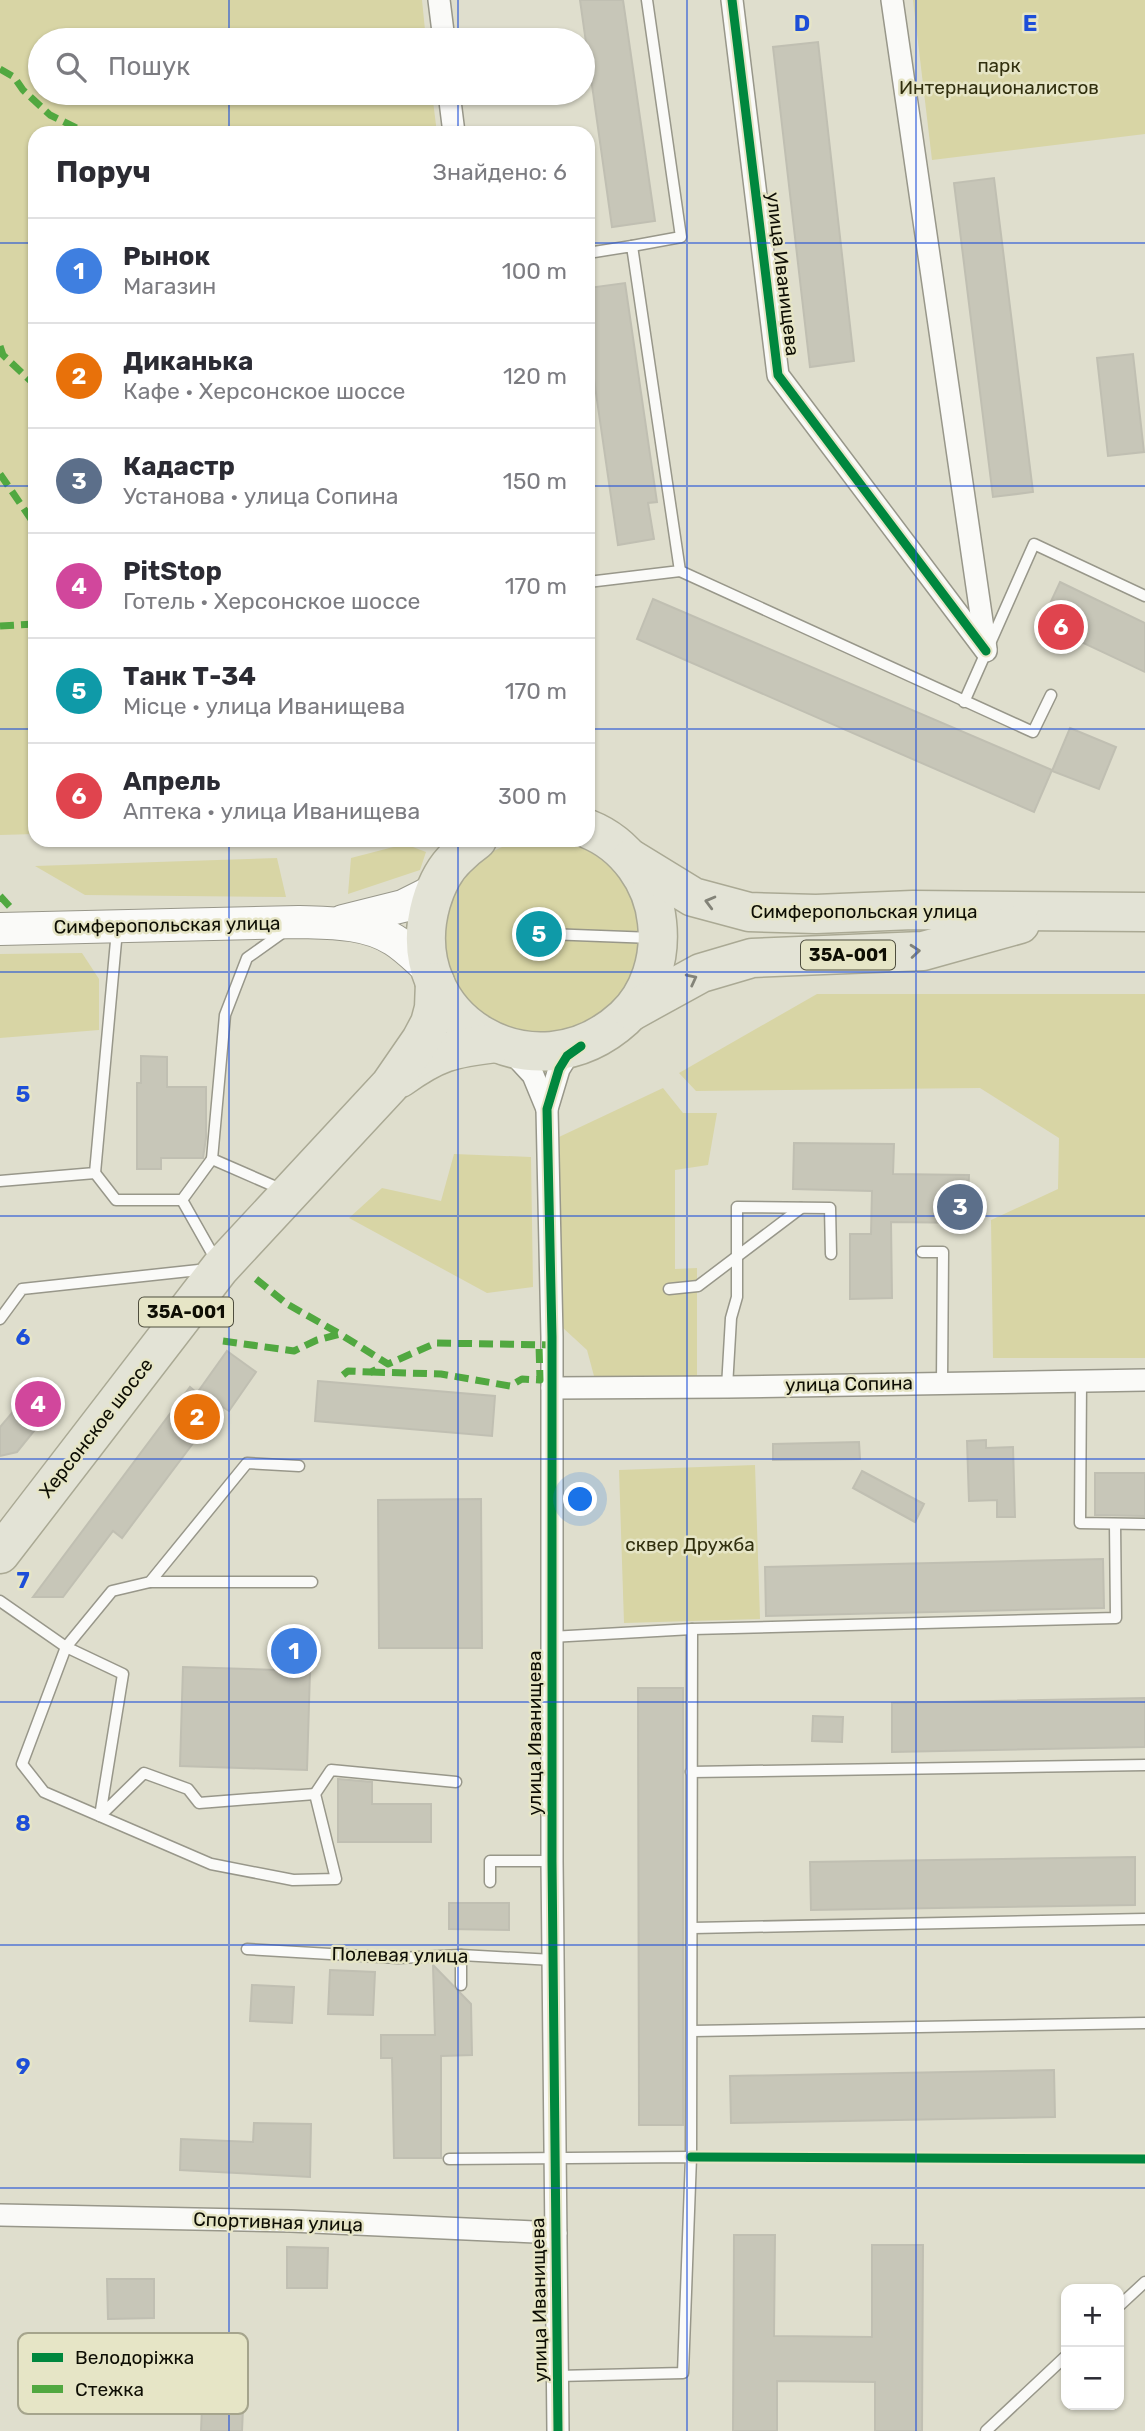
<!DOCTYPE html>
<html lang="uk">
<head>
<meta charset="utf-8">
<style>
  body { margin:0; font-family:Rubik,sans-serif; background:#f7f7f7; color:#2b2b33 }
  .controls { position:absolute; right:21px; bottom:21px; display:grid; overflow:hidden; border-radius:14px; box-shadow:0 2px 5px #0004 }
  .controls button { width:63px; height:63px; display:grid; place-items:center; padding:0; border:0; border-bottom:2px solid #e1e1e2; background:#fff; color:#2b2b33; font:35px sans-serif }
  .you { position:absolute; left:581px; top:1500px; width:24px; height:24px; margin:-18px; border:5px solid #fff; border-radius:50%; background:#1a73e8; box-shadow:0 0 0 10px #1a73e833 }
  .badge { display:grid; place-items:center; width:46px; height:46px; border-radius:50%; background:#57574a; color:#fff; font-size:23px; font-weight:700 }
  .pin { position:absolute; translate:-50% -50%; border:4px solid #fff; box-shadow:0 2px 7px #0006 }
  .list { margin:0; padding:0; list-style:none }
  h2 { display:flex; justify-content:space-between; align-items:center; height:91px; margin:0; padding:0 28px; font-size:30px }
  h2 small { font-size:23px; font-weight:400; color:#7c7c81 }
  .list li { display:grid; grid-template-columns:46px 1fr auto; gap:21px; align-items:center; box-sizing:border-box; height:105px; padding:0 28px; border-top:2px solid #e1e1e2 }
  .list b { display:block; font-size:26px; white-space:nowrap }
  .list p { margin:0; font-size:23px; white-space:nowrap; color:#7c7c81 }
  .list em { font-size:23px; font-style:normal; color:#7c7c81 }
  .icon { flex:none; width:38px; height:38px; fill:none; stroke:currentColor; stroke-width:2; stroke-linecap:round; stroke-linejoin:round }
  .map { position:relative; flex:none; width:1145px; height:2431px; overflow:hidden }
  .search { position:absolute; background:#fff; box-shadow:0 2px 5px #0004; left:28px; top:28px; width:567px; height:77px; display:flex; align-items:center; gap:18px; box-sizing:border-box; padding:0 24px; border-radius:38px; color:#7c7c81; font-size:26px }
  .panel { position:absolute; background:#fff; box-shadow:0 2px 5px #0004; left:28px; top:126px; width:567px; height:721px; border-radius:21px }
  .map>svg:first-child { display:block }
  .green { fill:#d8d5a5 }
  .building { fill:#c7c6b8; stroke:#c0bfb2; stroke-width:2 }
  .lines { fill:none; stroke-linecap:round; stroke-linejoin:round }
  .lane-casing { stroke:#98978a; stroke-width:13 }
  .street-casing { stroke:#98978a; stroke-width:24 }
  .secondary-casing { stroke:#98978a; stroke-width:34 }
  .highway-casing { stroke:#aaa994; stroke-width:41 }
  .lane { stroke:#fafaf8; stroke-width:10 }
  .street { stroke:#fafaf8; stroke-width:21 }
  .secondary { stroke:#fafaf8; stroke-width:32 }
  .highway { stroke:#e3e3d6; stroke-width:38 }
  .quiet { stroke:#51a840; stroke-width:7; stroke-dasharray:14 7; stroke-linecap:butt }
  .cycleway-casing { stroke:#e6e5c6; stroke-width:13 }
  .cycleway { stroke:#00873e; stroke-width:9 }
  .oneway { stroke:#838378 }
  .grid { fill:none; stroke:#1d4ed8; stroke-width:2; stroke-opacity:0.55 }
  .labels { text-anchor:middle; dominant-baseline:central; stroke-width:5; stroke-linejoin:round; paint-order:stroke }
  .shield { fill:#e6e5c6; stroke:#4f4e3e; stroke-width:2 }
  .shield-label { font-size:18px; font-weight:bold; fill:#0e0e04 }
  .park-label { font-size:19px; fill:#312f0e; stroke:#e6e5c6 }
  .street-label { font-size:19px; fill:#0e0e04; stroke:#e6e5c6 }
  .key { fill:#e6e5c6; stroke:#a5a48c; stroke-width:2 }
  .key-label { font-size:19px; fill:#0e0e04 }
  .grid-label { font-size:23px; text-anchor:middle; font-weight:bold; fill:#1d4ed8; stroke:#e6e5c6; stroke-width:5; stroke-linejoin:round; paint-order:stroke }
</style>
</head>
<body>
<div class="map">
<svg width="1145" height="2431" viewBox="0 0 1145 2431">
  <rect width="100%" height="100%" fill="#dfdecd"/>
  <g class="green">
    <polygon points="0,0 422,0 426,40 40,40 40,93 432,93 437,133 35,133 35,834 0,835"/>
    <polygon points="913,0 1145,0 1145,134 932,160"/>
    <circle cx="541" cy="938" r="99"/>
    <polygon points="405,844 426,852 420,870 348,894 351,858"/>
    <polygon points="277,858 286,897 85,895 35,866"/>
    <polygon points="82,953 99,979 99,1030 0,1038 0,954"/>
    <polygon points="817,994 1145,994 1145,1358 993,1358 991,1220 1058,1189 1059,1138 980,1088 696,1091 679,1073"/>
    <polygon points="663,1088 683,1113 717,1113 708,1165 675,1170 675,1269 697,1268 697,1376 594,1376 587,1350 562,1327 559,1137"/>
    <polygon points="454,1154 531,1157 533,1287 487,1293 349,1218 382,1188 441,1201"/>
    <polygon points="755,1465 760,1619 624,1623 619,1470"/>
  </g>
  <g class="building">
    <polygon points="580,0 623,0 655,221 612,227"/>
    <polygon points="818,42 854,361 810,367 773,47"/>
    <polygon points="994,178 1033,492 993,497 954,183"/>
    <polygon points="625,283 657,502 648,503 654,539 618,545 588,338 588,288"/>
    <polygon points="1133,354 1144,452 1108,456 1097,358"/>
    <polygon points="1060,582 1145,623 1145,672 1041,623"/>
    <polygon points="653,599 1052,770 1034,812 637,639"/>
    <polygon points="1070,728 1116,747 1099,789 1052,771"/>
    <polygon points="141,1056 167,1057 167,1087 206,1087 206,1138 203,1158 161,1158 161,1169 137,1169 137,1083 141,1083"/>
    <polygon points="794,1143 894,1144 893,1174 969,1175 968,1199 972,1198 971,1223 891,1222 892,1298 850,1299 850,1234 871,1234 872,1191 793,1189"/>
    <polygon points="227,1351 256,1372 229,1411 221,1406 122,1538 113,1531 63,1597 33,1597 190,1387 197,1393"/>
    <polygon points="318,1381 495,1396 492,1436 315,1421"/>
    <polygon points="28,1394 38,1395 47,1404 46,1416 17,1452 0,1456 0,1427"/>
    <polygon points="986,1440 986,1448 1013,1447 1015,1517 997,1517 997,1500 969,1501 967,1441"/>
    <polygon points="859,1442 860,1459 773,1460 773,1444"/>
    <polygon points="862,1471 924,1504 915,1522 853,1488"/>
    <polygon points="1095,1473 1145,1473 1145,1516 1095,1515"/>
    <polygon points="481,1499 482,1648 379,1648 378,1500"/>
    <polygon points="1103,1559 1104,1608 766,1616 765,1567"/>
    <polygon points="183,1667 310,1671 307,1770 180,1766"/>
    <polygon points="638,1688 683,1688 683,2125 639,2125"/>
    <polygon points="1145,1698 1145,1747 892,1752 892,1703"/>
    <polygon points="813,1716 843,1717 842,1742 812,1741"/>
    <polygon points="338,1779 372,1782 372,1804 431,1804 431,1842 338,1842"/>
    <polygon points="1135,1857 1135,1905 811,1910 810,1862"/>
    <polygon points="449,1903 509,1903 509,1930 449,1929"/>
    <polygon points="433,1965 471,2004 472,2055 441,2056 441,2158 394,2158 392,2058 381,2058 381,2035 435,2035"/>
    <polygon points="330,1970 375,1972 373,2015 328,2014"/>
    <polygon points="252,1985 294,1987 292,2023 250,2021"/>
    <polygon points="1054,2070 1055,2117 731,2123 730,2076"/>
    <polygon points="254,2123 311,2124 310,2177 180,2170 181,2139 253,2142"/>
    <polygon points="734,2235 775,2235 774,2336 872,2337 872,2245 923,2245 922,2431 875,2431 875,2382 777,2381 777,2431 733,2431"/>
    <polygon points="287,2247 328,2248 327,2288 287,2288"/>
    <polygon points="107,2279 154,2279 154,2318 108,2319"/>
    <polygon points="202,2408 243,2409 242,2431 201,2431"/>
  </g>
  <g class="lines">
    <g class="lane-casing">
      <g id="lane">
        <polyline points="632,246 681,237 647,0"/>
        <polyline points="588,253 632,246 680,571 588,582"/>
        <polyline points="680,571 1033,732 1051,695"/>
        <polyline points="964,702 1034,544 1145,596"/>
        <polyline points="548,934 653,938"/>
        <polyline points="212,1159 225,1015 247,958 285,931"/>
        <polyline points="95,1173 116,1200 182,1200 212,1159 283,1190"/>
        <polyline points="0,1181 95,1173 117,930"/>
        <polyline points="182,1200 217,1262"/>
        <polyline points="922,1252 943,1252 942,1382"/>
        <polyline points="669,1289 698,1286 801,1208"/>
        <polyline points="0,1319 22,1289 208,1269"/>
        <polyline points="1081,1381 1080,1523 1145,1524"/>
        <polyline points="727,1387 731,1318 737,1297 737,1207 830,1208 831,1254"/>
        <polyline points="299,1466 247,1463 150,1582 112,1591 66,1647 123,1674 100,1816 144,1773 188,1789 199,1803 315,1794"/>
        <polyline points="150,1582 312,1582"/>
        <polyline points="0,1601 66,1647 22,1764 44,1792 211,1864 293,1880 336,1879 315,1794 331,1770 456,1782"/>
        <polyline points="551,1637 692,1629 1116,1618 1115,1524"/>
        <polyline points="691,1772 1145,1765"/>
        <polyline points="490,1882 490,1861 552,1861"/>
        <polyline points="693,1928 1145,1919"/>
        <polyline points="247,1949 398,1958 461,1955 553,1960"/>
        <polyline points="461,1985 461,1955"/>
        <polyline points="693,2031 1145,2023"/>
        <polyline points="691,2157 692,1629"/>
        <polyline points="449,2159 691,2157 683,2373 557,2376"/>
        <polyline points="1119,2306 1145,2282"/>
        <polyline points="986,2431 1066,2356"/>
      </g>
    </g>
    <g class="street-casing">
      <g id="street">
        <polyline points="439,0 444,40"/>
        <polyline points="732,0 778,375 986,651"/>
        <polyline points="892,0 986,649"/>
        <polyline points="449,93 454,133"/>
        <polyline points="509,1049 533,1075 547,1109"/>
        <polyline points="552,1388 727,1387 1145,1380"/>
        <polyline points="0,2215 291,2221 556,2233"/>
        <polyline points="558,2431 552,1861 552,1337 547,1109 559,1069 567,1056 576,1049"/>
      </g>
    </g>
    <g class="secondary-casing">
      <g id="secondary">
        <polyline points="343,921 403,906 435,890"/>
        <path d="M0,929L299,922C330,923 366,922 394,940C407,948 419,961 431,971"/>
      </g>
    </g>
    <g class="highway-casing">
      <g id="highway">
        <path d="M477,840C470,845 463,851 457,857C444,869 436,886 431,903C398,1020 534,1100 624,1018C650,994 661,957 657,922C653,882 626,844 588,829"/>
        <polyline points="631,859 693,897 749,912 816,914 913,910 1145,912"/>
        <polyline points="632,1011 701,973 752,958 923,951 1020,924"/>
        <path d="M400,1078C436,1052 452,1048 496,1043"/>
        <polyline points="0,1554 220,1268 390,1085 421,1040 430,1023 434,1008 435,982"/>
      </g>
    </g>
    <use href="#lane" class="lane"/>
    <use href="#street" class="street"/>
    <use href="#secondary" class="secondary"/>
    <use href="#highway" class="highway"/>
    <g class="quiet">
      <polyline points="0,69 14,77 23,90 50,115 87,133"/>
      <polyline points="0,346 3,355 35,385"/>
      <polyline points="0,474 35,525"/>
      <polyline points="0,626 35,624"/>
      <polyline points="0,896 13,910"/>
      <polyline points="256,1279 287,1304 340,1334"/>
      <polyline points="223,1341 294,1351 317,1340 340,1334 388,1364 436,1343 552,1345"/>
      <polyline points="371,1372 441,1374 510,1386 522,1379 540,1380 539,1345"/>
      <polyline points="343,1375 348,1371 371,1372 379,1368"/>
    </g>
    <g class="cycleway-casing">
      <g id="cycleway">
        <polyline points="732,0 778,375 986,651"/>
        <polyline points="691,2157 1145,2159"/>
        <polyline points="558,2431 552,1861 552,1337 547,1109 559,1069 567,1056 581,1046"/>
      </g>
    </g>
    <use href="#cycleway" class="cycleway"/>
  </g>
  <defs><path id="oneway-chevron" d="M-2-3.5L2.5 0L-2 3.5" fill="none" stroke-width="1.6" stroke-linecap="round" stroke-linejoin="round" transform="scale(1.75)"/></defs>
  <g class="oneway">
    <use href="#oneway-chevron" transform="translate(710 902) rotate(-165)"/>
    <use href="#oneway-chevron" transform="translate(915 951) rotate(-5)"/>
    <use href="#oneway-chevron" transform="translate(692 979) rotate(-27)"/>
  </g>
  <path class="grid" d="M229,0V40M458,0V40M687,0V2431M916,0V2431M229,93V133M458,93V133M0,243H35M588,243H1145M0,486H35M588,486H1145M0,729H35M588,729H1145M229,840V2431M458,840V2431M0,972H1145M0,1216H1145M0,1459H1145M0,1702H1145M0,1945H1145M0,2188H1145"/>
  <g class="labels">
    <g class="shield">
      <rect x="801" y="940.5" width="94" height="29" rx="5"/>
      <rect x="139" y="1297.5" width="94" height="29" rx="5"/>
    </g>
    <g class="shield-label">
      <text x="848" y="955">35А-001</text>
      <text x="186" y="1312">35А-001</text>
    </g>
    <g class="park-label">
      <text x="999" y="65">парк<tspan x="999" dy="22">Интернационалистов</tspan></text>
      <text x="690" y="1544">сквер Дружба</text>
    </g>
    <g class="street-label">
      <text transform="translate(783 274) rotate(83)">улица Иванищева</text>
      <text x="864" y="911">Симферопольская улица</text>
      <text transform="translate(167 925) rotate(-1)">Симферопольская улица</text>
      <text transform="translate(849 1384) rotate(-1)">улица Сопина</text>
      <text transform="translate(96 1428) rotate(-52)">Херсонское шоссе</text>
      <text transform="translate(534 1733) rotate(-90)">улица Иванищева</text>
      <text transform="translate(400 1955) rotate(1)">Полевая улица</text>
      <text transform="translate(278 2222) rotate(2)">Спортивная улица</text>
      <text transform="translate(539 2300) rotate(-91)">улица Иванищева</text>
    </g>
  </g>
  <rect x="18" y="2333" width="230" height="81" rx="10" class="key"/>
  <rect x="32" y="2353" width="31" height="9" fill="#00873e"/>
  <rect x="32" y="2385" width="31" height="8" fill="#51a840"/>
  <g class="key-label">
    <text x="75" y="2364">Велодоріжка</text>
    <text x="75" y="2396">Стежка</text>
  </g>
  <g class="grid-label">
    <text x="802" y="31">D</text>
    <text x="1030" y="31">E</text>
    <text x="23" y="1102">5</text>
    <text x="23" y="1345">6</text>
    <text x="23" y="1588">7</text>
    <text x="23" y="1831">8</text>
    <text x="23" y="2074">9</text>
  </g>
</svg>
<div class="controls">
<button>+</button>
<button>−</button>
</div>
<div class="you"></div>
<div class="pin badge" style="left:294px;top:1651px;background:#3f7fe0">1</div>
<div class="pin badge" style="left:197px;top:1417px;background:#e8710a">2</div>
<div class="pin badge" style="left:960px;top:1207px;background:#5c6f8a">3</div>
<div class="pin badge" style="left:38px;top:1404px;background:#d1479c">4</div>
<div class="pin badge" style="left:539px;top:934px;background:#0f9aa8">5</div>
<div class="pin badge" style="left:1061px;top:627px;background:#e0444e">6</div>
<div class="search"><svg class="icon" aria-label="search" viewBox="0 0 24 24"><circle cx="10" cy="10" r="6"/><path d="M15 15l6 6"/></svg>Пошук</div>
<section class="panel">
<h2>Поруч<small>Знайдено: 6</small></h2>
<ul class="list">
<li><span class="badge" style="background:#3f7fe0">1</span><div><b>Рынок</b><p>Магазин</p></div><em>100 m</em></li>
<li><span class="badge" style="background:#e8710a">2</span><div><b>Диканька</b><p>Кафе · Херсонское шоссе</p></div><em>120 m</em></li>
<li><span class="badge" style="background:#5c6f8a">3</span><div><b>Кадастр</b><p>Установа · улица Сопина</p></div><em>150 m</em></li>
<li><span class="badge" style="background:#d1479c">4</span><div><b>PitStop</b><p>Готель · Херсонское шоссе</p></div><em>170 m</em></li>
<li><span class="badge" style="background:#0f9aa8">5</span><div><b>Танк Т-34</b><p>Місце · улица Иванищева</p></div><em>170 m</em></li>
<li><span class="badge" style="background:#e0444e">6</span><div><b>Апрель</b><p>Аптека · улица Иванищева</p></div><em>300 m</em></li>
</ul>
</section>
</div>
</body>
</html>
